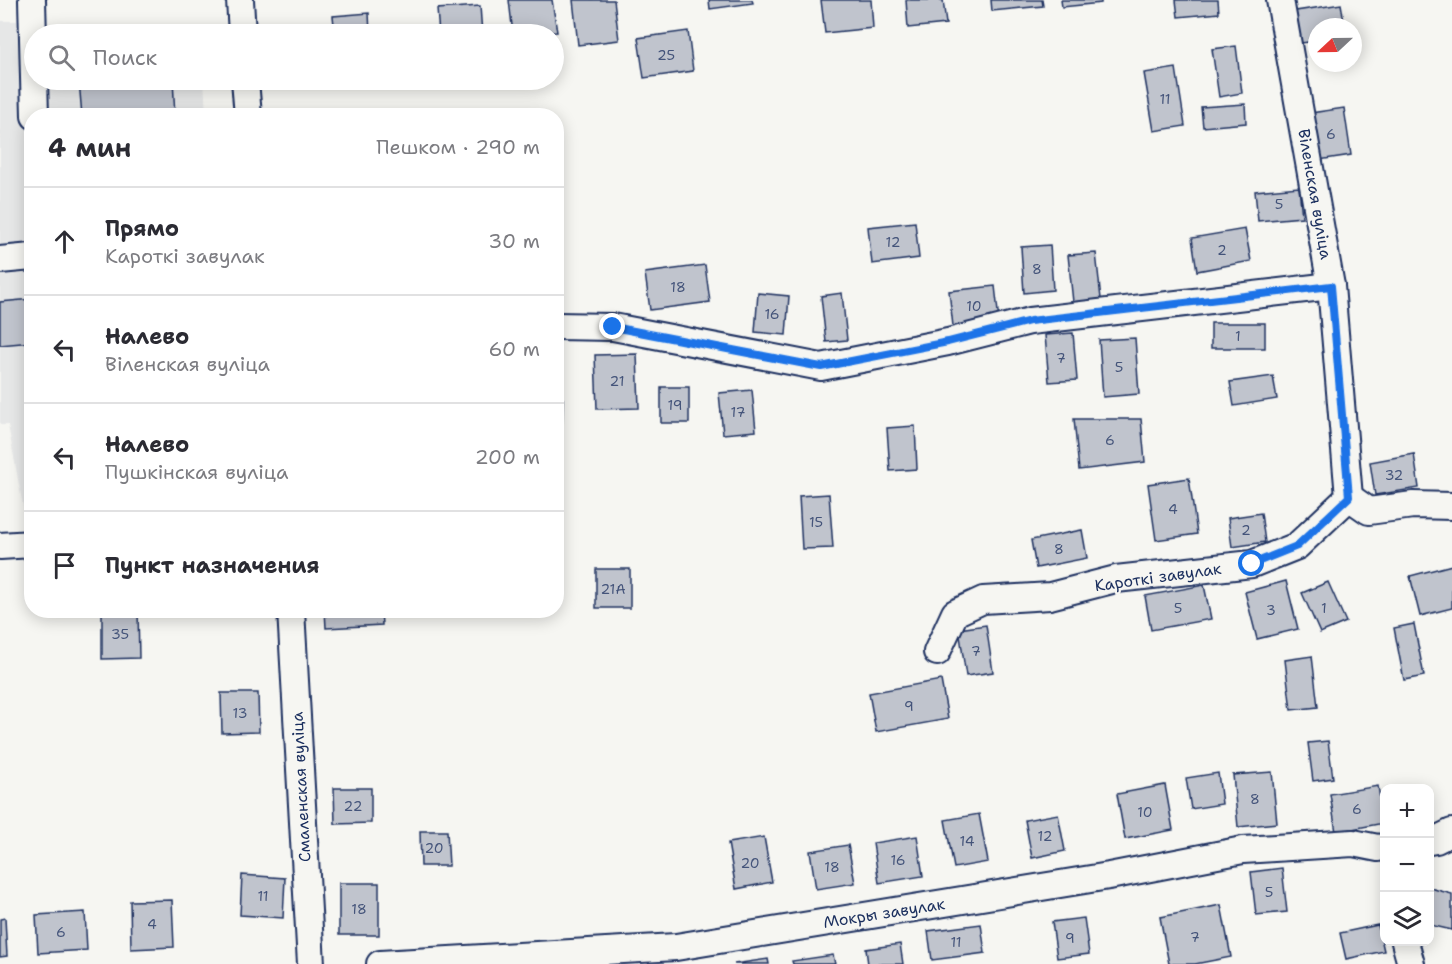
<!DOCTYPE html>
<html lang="ru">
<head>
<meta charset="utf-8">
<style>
  body { margin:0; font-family:"Shantell Sans",sans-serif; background:#f2f2f3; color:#2b2b33 }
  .controls { position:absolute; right:18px; bottom:18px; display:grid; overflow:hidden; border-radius:12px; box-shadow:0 3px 15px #0003 }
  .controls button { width:54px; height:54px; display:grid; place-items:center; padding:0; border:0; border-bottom:2px solid #e1e1e2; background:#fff; color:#2b2b33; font:30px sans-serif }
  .compass { position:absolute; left:1308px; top:18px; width:54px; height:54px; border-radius:50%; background:#fff; box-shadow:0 3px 15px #0003; rotate:248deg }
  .stop { position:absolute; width:18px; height:18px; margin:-14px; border:4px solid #1a73e8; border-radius:50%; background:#fff }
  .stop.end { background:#1a73e8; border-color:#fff; box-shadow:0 2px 6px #0008 }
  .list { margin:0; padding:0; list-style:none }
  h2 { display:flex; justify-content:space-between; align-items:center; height:78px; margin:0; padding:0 24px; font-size:26px }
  h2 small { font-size:20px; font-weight:400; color:#7c7c81 }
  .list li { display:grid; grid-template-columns:39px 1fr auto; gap:18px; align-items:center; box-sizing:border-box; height:108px; padding:0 24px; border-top:2px solid #e1e1e2 }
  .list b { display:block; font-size:22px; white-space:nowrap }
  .list p { margin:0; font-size:20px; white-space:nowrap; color:#7c7c81 }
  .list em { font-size:20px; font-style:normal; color:#7c7c81 }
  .icon { flex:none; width:33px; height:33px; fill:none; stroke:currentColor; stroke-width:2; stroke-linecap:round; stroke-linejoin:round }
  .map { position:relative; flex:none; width:1452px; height:964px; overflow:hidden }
  .search { position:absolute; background:#fff; box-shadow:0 3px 15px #0003; left:24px; top:24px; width:540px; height:66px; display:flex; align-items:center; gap:15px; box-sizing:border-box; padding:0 21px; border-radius:33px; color:#7c7c81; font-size:22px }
  .panel { position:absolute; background:#fff; box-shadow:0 3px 15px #0003; left:24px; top:108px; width:540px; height:510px; border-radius:24px }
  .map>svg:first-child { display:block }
  .built { fill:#e6e7e7 }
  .building { fill:#c0c4cd; stroke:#1b2f5e; stroke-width:1.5 }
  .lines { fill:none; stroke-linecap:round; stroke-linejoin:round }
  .minor-casing { stroke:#1b2f5e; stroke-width:30 }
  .minor { stroke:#f6f6f2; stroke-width:26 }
  .route { stroke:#1a73e8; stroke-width:8 }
  .labels { text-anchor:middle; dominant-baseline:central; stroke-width:4.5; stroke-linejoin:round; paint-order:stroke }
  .number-label { font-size:14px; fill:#44547a }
  .street-label { font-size:16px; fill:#1b2f5e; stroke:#f6f6f2 }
</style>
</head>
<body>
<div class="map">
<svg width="1452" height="964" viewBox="0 0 1452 964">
  <rect width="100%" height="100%" fill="#f6f6f2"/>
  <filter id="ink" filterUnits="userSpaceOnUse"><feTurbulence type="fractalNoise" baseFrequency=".0167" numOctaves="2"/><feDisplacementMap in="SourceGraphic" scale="12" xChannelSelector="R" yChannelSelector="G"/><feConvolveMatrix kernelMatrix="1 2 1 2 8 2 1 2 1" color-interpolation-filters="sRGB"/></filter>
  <g filter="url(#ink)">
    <polygon class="built" points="0,21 17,21 22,58 34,80 204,80 206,115 32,116 32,527 27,528 8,425 0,425"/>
    <g class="building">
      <polygon points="509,0 552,0 557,32 513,34"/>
      <polygon points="573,0 614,0 619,40 578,45"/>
      <polygon points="709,0 752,0 753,3 710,9"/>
      <polygon points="821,0 871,0 873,28 825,33"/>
      <polygon points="906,0 943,0 946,24 908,28"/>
      <polygon points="991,0 1042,0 1043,6 992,11"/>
      <polygon points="1061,0 1101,0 1101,3 1062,7"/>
      <polygon points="1176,0 1218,0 1219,13 1178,17"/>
      <polygon points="1341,4 1345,27 1317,27 1317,41 1301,43 1296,11"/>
      <polygon points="480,6 482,34 439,34 437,9"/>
      <polygon points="369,13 370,34 335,34 333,16"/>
      <polygon points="688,31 693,71 644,78 638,38"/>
      <polygon points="1236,46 1242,93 1219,97 1212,49"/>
      <polygon points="1176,68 1185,126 1154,131 1144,73"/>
      <polygon points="79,80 173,80 175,116 82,116"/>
      <polygon points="1245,104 1246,123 1203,127 1201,107"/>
      <polygon points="1344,108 1351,155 1319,160 1311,113"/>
      <polygon points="1299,187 1302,217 1258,221 1255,191"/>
      <polygon points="915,222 919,258 872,264 868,227"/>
      <polygon points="1245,229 1251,261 1197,271 1192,238"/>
      <polygon points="1050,245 1053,290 1024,293 1021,247"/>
      <polygon points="1096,253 1101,299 1073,302 1068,255"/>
      <polygon points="705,265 710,302 650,310 645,273"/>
      <polygon points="995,286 999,321 953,326 949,291"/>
      <polygon points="758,293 789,296 786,335 755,332"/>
      <polygon points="842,293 847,340 826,342 821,296"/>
      <polygon points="32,299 32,342 0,345 0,302"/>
      <rect x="1211" y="323" width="54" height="25"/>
      <polygon points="1073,333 1077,380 1049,382 1045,335"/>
      <polygon points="1135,338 1139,394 1103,397 1099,340"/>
      <polygon points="637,354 639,408 597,409 595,355"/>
      <polygon points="1273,376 1277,399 1234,406 1230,382"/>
      <rect x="661" y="387" width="28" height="36"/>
      <polygon points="752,390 756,431 723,434 719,393"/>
      <polygon points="556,399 563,399 562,434 556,435"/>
      <polygon points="1074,419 1141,419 1145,462 1079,470"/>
      <polygon points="915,426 917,469 890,471 887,428"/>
      <polygon points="1414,454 1419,488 1375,495 1370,462"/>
      <polygon points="1189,478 1197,534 1156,540 1148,484"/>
      <polygon points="829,494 833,548 802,549 799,496"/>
      <polygon points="1261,513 1265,542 1232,547 1228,518"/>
      <polygon points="1082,530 1087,558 1036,568 1031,540"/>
      <polygon points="1452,565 1452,608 1420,616 1410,576"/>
      <rect x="596" y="569" width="34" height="39"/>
      <polygon points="1286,581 1298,629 1257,639 1245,592"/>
      <polygon points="1328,582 1346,622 1320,633 1302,593"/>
      <polygon points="1204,585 1211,619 1151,630 1145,596"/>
      <polygon points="102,610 138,610 139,658 102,659"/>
      <polygon points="325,610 381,610 382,625 326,628"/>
      <polygon points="1414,624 1424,676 1404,680 1394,628"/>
      <polygon points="986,625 993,672 966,676 959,629"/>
      <polygon points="1312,656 1318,707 1291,710 1285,660"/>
      <polygon points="941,680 948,719 876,732 869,693"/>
      <polygon points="221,693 258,693 259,732 222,733"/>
      <polygon points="1328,741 1333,778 1313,781 1308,743"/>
      <polygon points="1272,772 1277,823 1238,827 1233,775"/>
      <polygon points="1218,773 1222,804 1191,809 1186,778"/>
      <polygon points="1165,785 1173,830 1125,839 1117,794"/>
      <polygon points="1378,786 1384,823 1336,832 1330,794"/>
      <polygon points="334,788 371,788 371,823 335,824"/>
      <polygon points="979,814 988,862 954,868 945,820"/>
      <polygon points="1058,814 1065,851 1032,858 1025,820"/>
      <polygon points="420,831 447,831 449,866 421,866"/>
      <polygon points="917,836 923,876 879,883 873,843"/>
      <polygon points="764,837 772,882 736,889 728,843"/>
      <polygon points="848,845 855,883 816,889 810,851"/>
      <polygon points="1282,868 1287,912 1256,915 1251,872"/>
      <polygon points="242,875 285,878 283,918 240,915"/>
      <rect x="339" y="883" width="40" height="52"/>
      <polygon points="1430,888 1452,894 1452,930 1430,925"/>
      <polygon points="172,900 174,947 131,949 130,901"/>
      <polygon points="1221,905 1231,957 1195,964 1169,964 1160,917"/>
      <polygon points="85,912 87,950 38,953 36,915"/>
      <polygon points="5,918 7,956 0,957 0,919"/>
      <polygon points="1084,918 1089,954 1057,958 1052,922"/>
      <polygon points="981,924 985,953 932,960 928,931"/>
      <polygon points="1378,925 1384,951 1346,959 1340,933"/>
      <polygon points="900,944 903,964 868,964 866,949"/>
      <polygon points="833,955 835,964 793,964 792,961"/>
      <polygon points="768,959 769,964 734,964"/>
    </g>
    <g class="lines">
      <g class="minor-casing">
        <g id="minor">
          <polyline points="32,0 35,116"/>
          <polyline points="240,0 242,34"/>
          <polyline points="1280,0 1331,286 1349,497"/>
          <polyline points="245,80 248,116"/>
          <polyline points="0,260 32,257"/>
          <polyline points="556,326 613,327 821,367 948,342 1030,321 1331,286"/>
          <polyline points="1349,497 1369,511 1413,505 1452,506"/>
          <polyline points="0,546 32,544"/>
          <polyline points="291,610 311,964"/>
          <polyline points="937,652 955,613 983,600 1050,596 1116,579 1252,564 1297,546 1349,497"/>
          <polyline points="1430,841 1436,840 1452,832"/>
          <polyline points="1405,942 1411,964"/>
          <polyline points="380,964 676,947 1109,876 1243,850 1353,843 1378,848 1384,847"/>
        </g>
      </g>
      <use href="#minor" class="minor"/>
    </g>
  </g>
  <g class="lines" filter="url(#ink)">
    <polyline class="route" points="613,327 821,367 948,342 1030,321 1331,286 1349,497 1297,546 1252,564"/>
  </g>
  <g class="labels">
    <g class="number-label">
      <text x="666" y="55">25</text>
      <text x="1165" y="99">11</text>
      <text x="1331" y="134">6</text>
      <text x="1279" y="204">5</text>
      <text x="893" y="242">12</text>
      <text x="1222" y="250">2</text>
      <text x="1037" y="269">8</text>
      <text x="678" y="287">18</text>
      <text x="974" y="306">10</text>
      <text x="772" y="314">16</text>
      <text x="1238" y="336">1</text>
      <text x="1061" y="358">7</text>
      <text x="1119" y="367">5</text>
      <text x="617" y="381">21</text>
      <text x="675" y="405">19</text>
      <text x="738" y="412">17</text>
      <text x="1110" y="440">6</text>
      <text x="1394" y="475">32</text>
      <text x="1173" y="509">4</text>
      <text x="816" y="522">15</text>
      <text x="1246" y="530">2</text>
      <text x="1059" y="549">8</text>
      <text x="613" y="589">21А</text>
      <text x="1178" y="608">5</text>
      <text x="1324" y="608">1</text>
      <text x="1271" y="610">3</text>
      <text x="120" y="634">35</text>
      <text x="976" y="651">7</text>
      <text x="909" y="706">9</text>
      <text x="240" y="713">13</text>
      <text x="1255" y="799">8</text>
      <text x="353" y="806">22</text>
      <text x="1357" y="809">6</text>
      <text x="1145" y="812">10</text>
      <text x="1045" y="836">12</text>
      <text x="967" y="841">14</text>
      <text x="434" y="848">20</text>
      <text x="898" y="860">16</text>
      <text x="750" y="863">20</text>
      <text x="832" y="867">18</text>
      <text x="1269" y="892">5</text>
      <text x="263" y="896">11</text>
      <text x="359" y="909">18</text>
      <text x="152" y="924">4</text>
      <text x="61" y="932">6</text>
      <text x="1195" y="937">7</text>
      <text x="1070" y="938">9</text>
      <text x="956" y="942">11</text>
    </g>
    <g class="street-label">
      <text transform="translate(1315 194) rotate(80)">Віленская вуліца</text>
      <text transform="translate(1158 577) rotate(-8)">Кароткі завулак</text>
      <text transform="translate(301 787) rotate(-93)">Смаленская вуліца</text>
      <text transform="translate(884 913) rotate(-9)">Мокры завулак</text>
    </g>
  </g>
</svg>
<div class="controls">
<button>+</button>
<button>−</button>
<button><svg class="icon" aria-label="layers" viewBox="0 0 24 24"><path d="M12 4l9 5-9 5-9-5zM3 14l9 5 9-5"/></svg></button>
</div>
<svg class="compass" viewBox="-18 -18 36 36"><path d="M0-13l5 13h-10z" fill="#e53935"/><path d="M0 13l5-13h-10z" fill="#7c7c81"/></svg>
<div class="stop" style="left:1252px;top:564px"></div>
<div class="stop end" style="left:613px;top:327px"></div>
<div class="search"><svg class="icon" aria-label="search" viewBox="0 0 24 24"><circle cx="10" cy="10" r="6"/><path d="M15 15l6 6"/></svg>Поиск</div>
<section class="panel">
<h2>4 мин<small>Пешком · 290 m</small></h2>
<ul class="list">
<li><svg class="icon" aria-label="ahead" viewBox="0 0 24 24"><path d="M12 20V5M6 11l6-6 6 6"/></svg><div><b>Прямо</b><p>Кароткі завулак</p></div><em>30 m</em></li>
<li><svg class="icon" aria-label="left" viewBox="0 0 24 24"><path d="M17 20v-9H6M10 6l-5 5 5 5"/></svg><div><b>Налево</b><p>Віленская вуліца</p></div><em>60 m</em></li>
<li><svg class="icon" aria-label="left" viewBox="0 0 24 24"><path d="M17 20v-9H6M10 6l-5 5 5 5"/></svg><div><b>Налево</b><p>Пушкінская вуліца</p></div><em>200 m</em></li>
<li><svg class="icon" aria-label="arrive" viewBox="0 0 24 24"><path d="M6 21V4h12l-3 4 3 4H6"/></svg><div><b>Пункт назначения</b></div></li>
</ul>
</section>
</div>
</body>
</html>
